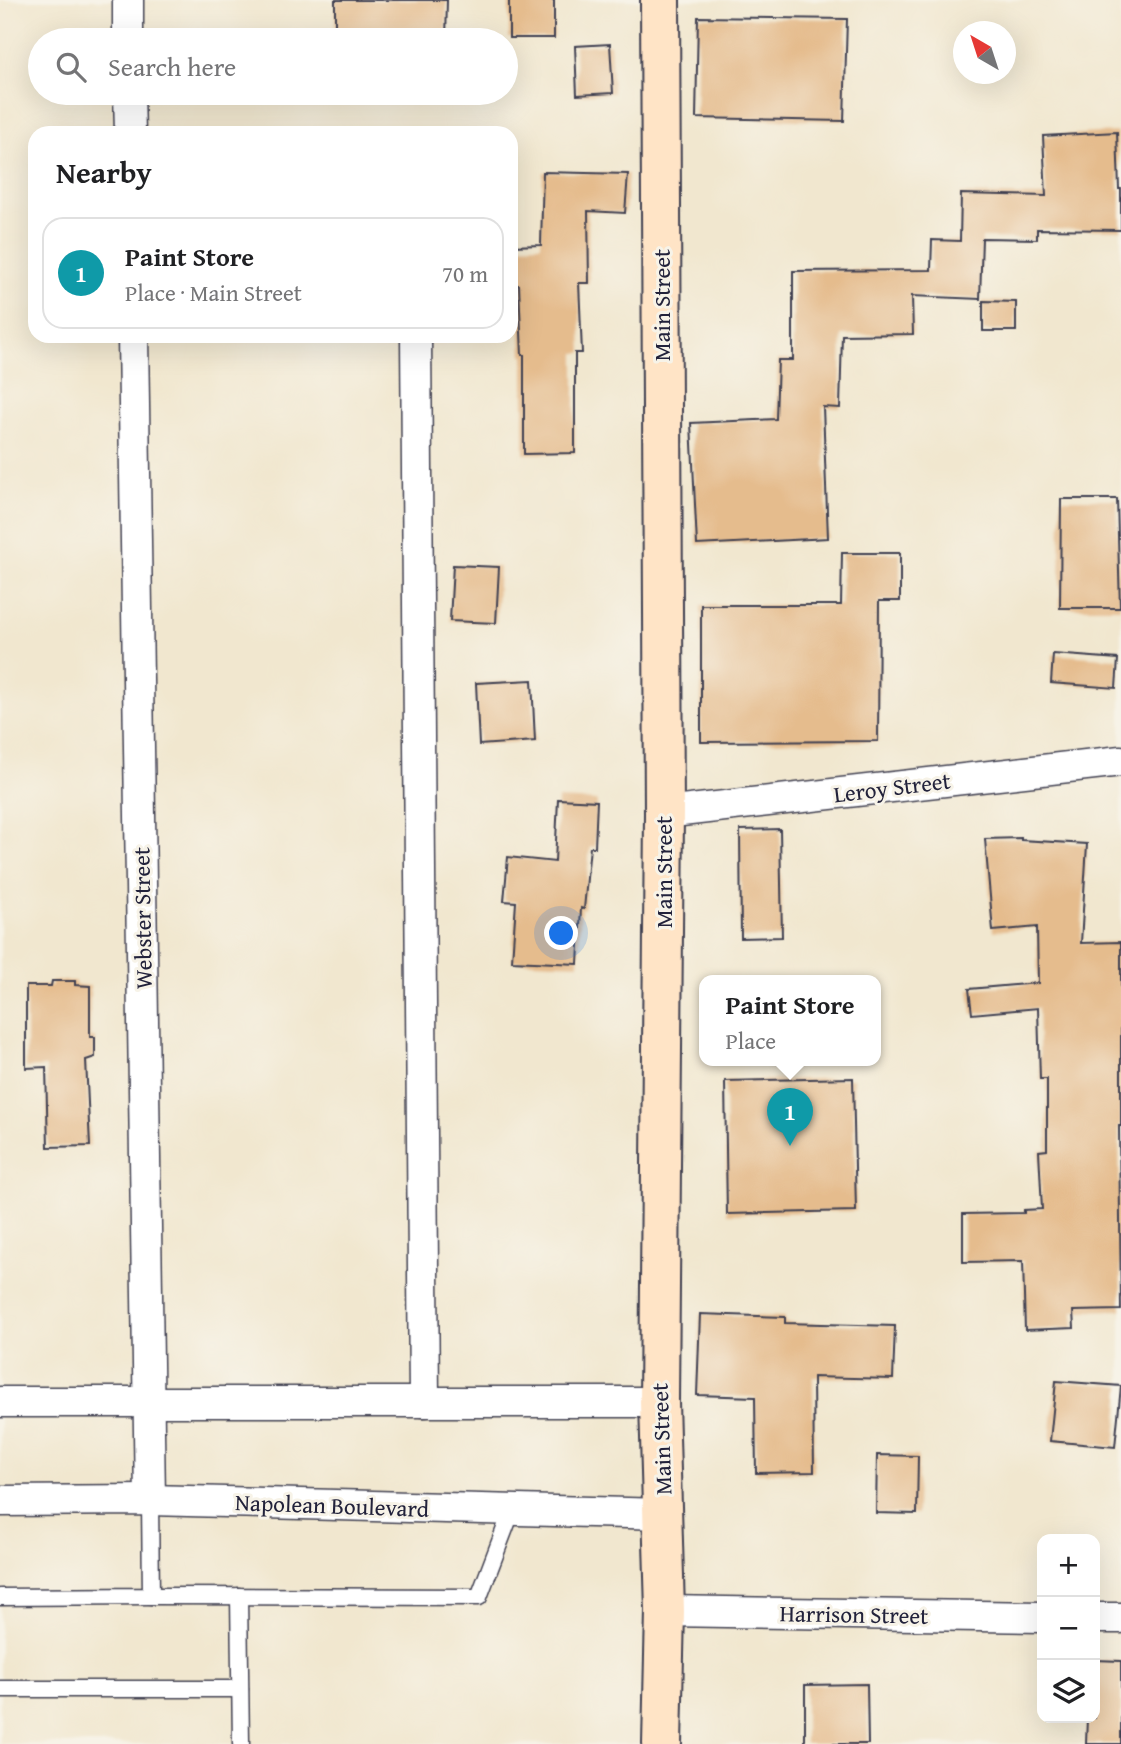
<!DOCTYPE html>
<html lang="en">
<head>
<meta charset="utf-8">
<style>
  body { margin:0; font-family:"Gentium Book Plus",serif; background:#f6f6f6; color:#202124 }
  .controls { position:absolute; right:21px; bottom:21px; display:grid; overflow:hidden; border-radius:14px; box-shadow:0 7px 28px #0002 }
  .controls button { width:63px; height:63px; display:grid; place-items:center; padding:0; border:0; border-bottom:2px solid #e0e0e0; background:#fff; color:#202124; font:35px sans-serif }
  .compass { position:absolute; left:953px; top:21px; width:63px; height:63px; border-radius:50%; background:#fff; box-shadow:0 7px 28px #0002; rotate:321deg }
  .you { position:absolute; left:562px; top:934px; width:24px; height:24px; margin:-18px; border:5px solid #fff; border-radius:50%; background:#1a73e8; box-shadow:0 0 0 10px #1a73e833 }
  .badge { display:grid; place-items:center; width:46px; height:46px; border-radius:50%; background:#0f766e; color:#fff; font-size:23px; font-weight:700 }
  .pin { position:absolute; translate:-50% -58px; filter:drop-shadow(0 2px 4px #0008) }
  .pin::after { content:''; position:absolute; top:37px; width:24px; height:21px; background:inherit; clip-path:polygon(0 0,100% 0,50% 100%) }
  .popup { position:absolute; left:699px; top:975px; width:182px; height:91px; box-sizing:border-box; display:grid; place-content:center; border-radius:14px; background:#fff; filter:drop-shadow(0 2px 5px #0005); font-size:23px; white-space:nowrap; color:#757577 }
  .popup b { font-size:26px; color:#202124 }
  .popup::after { content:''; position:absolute; left:50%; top:100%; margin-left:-14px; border:14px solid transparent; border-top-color:#fff }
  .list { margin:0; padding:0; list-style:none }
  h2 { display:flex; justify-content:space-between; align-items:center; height:91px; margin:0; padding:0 28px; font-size:30px }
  h2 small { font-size:23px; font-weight:400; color:#757577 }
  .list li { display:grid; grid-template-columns:46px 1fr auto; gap:21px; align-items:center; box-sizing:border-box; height:112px; margin:0 14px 14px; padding:0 14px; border:2px solid #e0e0e0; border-radius:21px }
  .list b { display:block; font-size:26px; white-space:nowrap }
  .list p { margin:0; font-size:23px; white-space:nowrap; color:#757577 }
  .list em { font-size:23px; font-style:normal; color:#757577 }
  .icon { flex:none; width:38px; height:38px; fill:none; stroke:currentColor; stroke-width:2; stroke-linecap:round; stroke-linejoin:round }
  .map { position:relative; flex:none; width:1121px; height:1744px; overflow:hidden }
  .search { position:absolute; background:#fff; box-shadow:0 7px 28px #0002; left:28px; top:28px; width:490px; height:77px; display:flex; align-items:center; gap:18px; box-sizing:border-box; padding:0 24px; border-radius:38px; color:#757577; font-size:26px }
  .panel { position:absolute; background:#fff; box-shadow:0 7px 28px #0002; left:28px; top:126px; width:490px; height:217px; border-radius:21px }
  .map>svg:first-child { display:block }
  .building { fill:#e5bc8d }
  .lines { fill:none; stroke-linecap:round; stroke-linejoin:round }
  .service-casing { stroke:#414051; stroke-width:19 }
  .minor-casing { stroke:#414051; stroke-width:33 }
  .secondary-casing { stroke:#414051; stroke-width:42 }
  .service { stroke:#fff; stroke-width:16 }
  .minor { stroke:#fff; stroke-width:30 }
  .secondary { stroke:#ffe4c6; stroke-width:38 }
  .labels { text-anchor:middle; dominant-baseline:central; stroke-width:6; stroke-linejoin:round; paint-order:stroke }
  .street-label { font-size:23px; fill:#22223b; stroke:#f7f3e8 }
</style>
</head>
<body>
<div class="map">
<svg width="1121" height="1744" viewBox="0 0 1121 1744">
  <rect width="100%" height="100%" fill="#f7f3e8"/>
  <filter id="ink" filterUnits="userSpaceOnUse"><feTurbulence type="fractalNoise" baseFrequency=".0143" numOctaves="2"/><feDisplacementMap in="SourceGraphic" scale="14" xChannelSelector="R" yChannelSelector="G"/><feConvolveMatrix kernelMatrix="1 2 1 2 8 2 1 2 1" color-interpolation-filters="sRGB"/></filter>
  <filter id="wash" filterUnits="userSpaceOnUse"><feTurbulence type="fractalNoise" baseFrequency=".00686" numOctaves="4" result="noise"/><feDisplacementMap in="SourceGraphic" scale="28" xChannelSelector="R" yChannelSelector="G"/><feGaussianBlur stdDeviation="1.57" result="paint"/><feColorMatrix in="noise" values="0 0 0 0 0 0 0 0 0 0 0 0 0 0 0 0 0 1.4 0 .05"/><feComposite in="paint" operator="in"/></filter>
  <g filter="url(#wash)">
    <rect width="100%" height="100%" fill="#f1e7cf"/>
    <g id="blocks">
      <g class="building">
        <polygon points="335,0 447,0 446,40 335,40"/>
        <rect x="509" y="0" width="45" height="38"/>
        <polygon points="698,17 847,19 844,121 696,118"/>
        <polygon points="610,44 613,93 577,95 575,46"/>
        <polygon points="1117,132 1119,189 1121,189 1121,230 1037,229 1037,239 982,238 980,299 912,296 913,334 842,335 840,408 823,407 828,538 697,545 691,423 776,419 778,360 793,360 793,271 931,270 932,240 960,241 961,194 1046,196 1043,136"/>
        <polygon points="543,172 628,174 625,213 588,211 589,283 579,283 582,353 575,353 575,453 524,454 524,355 522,355 519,285 511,285 511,246 541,245"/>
        <polygon points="983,301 1016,302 1016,331 983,331"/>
        <polygon points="1061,499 1117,499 1120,608 1060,608"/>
        <polygon points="842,553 900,553 900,601 879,601 878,741 701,742 701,605 841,605"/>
        <polygon points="453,565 499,567 496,623 450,621"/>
        <polygon points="1053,654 1118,659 1116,688 1051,683"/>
        <polygon points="532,680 535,741 479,745 476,683"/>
        <polygon points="558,799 597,801 595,847 590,847 584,909 581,908 578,964 512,961 516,902 504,901 508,857 555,862"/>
        <polygon points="780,829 782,937 741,938 740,830"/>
        <polygon points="1021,838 1021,840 1087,844 1081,943 1121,942 1121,1126 1119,1126 1121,1310 1073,1311 1074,1328 1025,1330 1023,1261 963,1262 963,1214 1024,1213 1024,1210 1042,1209 1039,1151 1047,1150 1047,1079 1040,1079 1038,1008 972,1014 969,989 1038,983 1037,927 993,931 985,839"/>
        <polygon points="52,981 75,981 75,985 90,986 90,1037 95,1037 95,1057 86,1060 90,1146 48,1147 46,1067 26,1068 26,986 51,986"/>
        <polygon points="853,1078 856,1211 727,1214 725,1081"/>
        <polygon points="700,1314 785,1317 785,1323 895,1326 893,1379 813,1377 814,1472 756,1473 755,1397 697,1395"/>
        <polygon points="1056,1381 1121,1386 1115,1447 1050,1441"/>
        <polygon points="877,1455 918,1456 917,1514 876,1513"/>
        <polygon points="1095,1660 1121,1661 1121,1744 1086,1744 1087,1718 1095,1718"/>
        <polygon points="867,1684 868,1744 805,1744 805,1685"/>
      </g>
    </g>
  </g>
  <g filter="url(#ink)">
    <use href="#blocks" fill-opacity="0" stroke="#414051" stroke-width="2"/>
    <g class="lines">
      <g class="service-casing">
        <g id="service">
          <polyline points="151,1596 479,1597 512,1510"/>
          <polyline points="239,1596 241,1744"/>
          <polyline points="0,1597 151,1596 150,1500"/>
          <polyline points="0,1689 240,1689"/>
        </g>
      </g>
      <g class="minor-casing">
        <g id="minor">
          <polyline points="128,0 128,40"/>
          <polyline points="129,93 130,133"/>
          <polyline points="133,336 150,1500"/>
          <polyline points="416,336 424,1402"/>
          <polyline points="664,813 1121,761"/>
          <polyline points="0,1402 659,1402"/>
          <polyline points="0,1501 150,1500 664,1514"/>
          <polyline points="665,1611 1042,1617"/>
          <polyline points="1095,1618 1121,1618"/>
        </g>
      </g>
      <g class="secondary-casing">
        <polyline id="secondary" points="660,0 664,813 659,1402 665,1611 662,1744"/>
      </g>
      <use href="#service" class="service"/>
      <use href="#minor" class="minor"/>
      <use href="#secondary" class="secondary"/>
    </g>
  </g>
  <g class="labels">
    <g class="street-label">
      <text transform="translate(661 305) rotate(-90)">Main Street</text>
      <text transform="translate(892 787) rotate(-7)">Leroy Street</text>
      <text transform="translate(663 872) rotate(-90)">Main Street</text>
      <text transform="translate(142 918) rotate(-91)">Webster Street</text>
      <text transform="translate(661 1439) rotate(-92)">Main Street</text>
      <text transform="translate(332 1505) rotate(2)">Napolean Boulevard</text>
      <text transform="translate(854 1614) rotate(1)">Harrison Street</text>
    </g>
  </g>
</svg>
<div class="controls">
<button>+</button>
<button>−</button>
<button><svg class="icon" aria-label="layers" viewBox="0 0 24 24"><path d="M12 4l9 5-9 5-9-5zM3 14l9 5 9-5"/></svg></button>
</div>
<svg class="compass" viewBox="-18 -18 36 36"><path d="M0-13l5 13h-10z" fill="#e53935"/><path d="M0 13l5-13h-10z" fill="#757577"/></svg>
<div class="you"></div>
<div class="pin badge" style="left:790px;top:1146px;background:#0f9aa8">1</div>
<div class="popup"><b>Paint Store</b>Place</div>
<div class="search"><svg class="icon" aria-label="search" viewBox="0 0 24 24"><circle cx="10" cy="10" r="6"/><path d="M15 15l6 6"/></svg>Search here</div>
<section class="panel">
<h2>Nearby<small></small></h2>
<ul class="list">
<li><span class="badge" style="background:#0f9aa8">1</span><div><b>Paint Store</b><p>Place · Main Street</p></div><em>70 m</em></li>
</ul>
</section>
</div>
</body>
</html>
